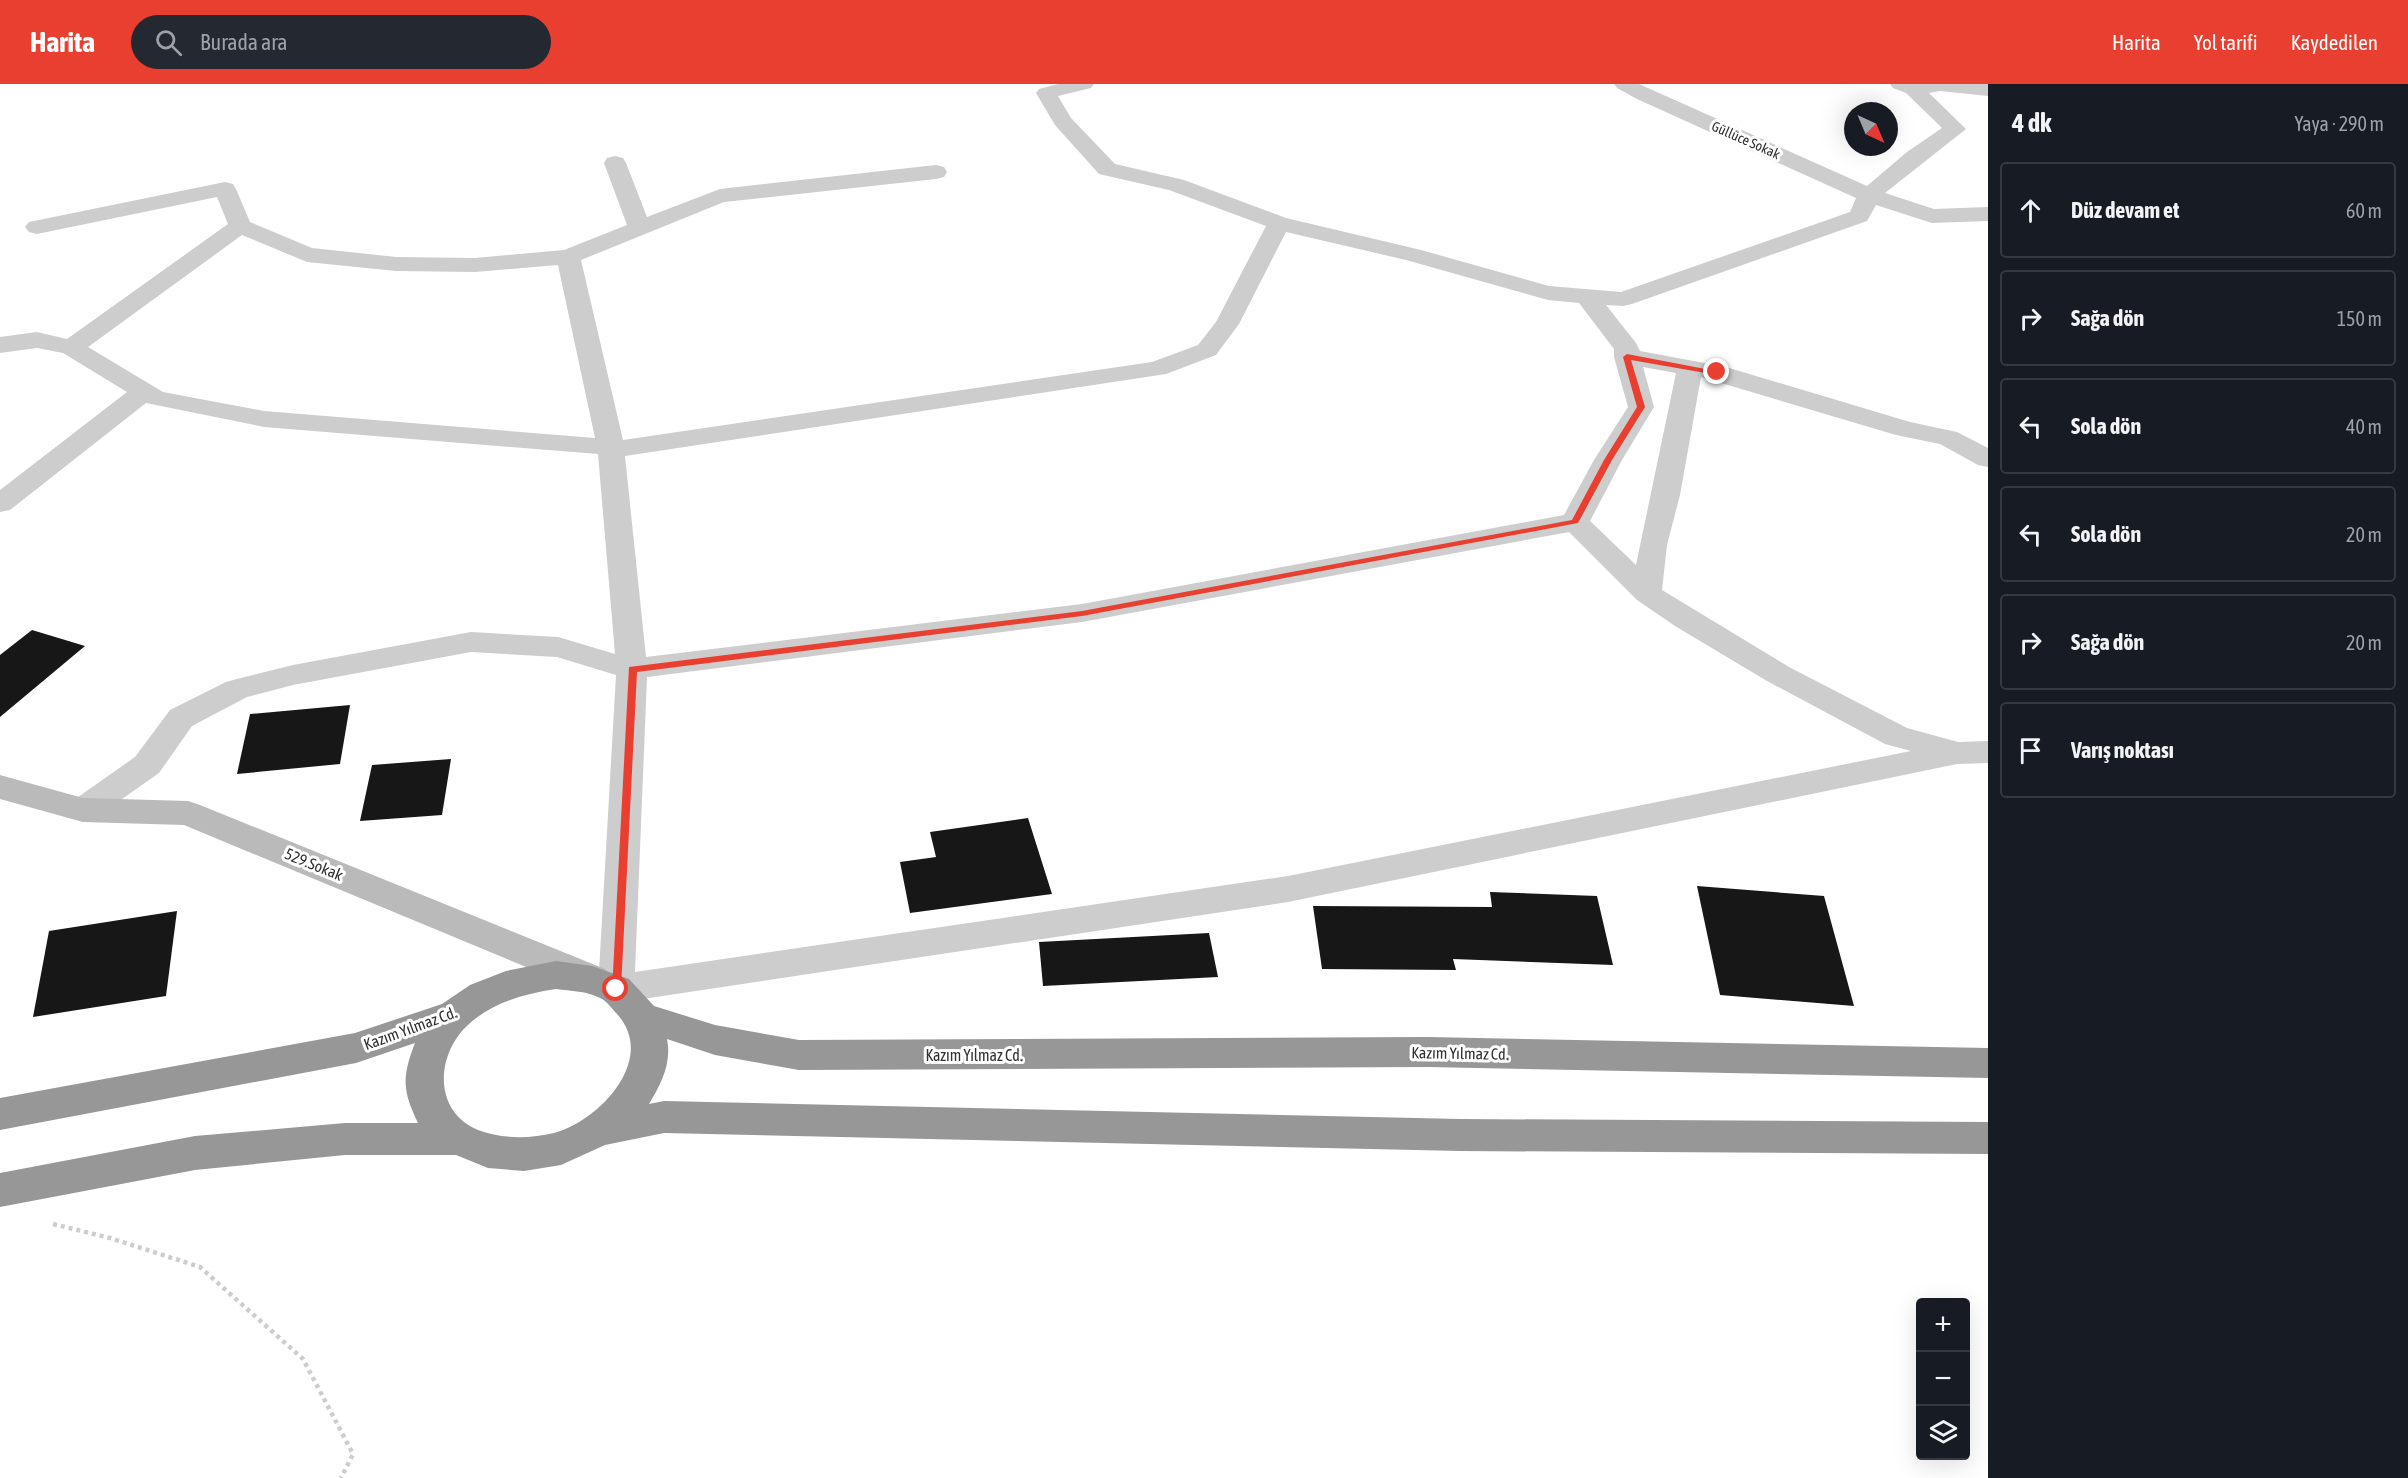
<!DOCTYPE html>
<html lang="tr">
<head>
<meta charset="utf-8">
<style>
  body { margin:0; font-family:"Asap Condensed",sans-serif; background:#242831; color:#f1f3f6 }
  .controls { position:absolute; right:18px; bottom:18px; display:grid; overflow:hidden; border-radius:6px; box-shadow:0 6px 24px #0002 }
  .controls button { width:54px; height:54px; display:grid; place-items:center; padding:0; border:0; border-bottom:2px solid #363941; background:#171b24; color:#f1f3f6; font:30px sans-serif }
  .compass { position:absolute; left:1844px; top:18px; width:54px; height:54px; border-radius:50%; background:#171b24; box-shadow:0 6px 24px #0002; rotate:136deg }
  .stop { position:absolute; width:18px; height:18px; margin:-14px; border:4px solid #e83f30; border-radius:50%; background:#fff }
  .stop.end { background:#e83f30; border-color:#fff; box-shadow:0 2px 6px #0008 }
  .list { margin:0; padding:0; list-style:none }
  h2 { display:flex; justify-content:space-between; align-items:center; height:78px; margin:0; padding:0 24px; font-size:26px }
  h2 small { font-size:20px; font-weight:400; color:#9ea1a6 }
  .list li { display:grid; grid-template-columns:39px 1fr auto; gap:18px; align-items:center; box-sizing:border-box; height:96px; margin:0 12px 12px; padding:0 12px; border:2px solid #363941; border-radius:6px }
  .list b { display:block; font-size:22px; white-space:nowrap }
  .list em { font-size:20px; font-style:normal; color:#9ea1a6 }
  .icon { flex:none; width:33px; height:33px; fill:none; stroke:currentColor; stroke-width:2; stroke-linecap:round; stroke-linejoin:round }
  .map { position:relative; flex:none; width:1988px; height:1394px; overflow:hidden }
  header { display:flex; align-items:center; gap:36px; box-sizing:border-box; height:84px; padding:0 30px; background:#e83f30; color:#fff }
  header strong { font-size:28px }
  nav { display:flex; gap:33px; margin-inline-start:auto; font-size:21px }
  .search { width:420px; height:54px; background:#242831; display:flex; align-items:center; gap:15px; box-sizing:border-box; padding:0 21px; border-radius:33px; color:#9ea1a6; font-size:22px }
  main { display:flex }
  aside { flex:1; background:#171b24 }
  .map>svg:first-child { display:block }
  .building { fill:#171717 }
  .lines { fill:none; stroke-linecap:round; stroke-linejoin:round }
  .path { stroke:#cdcdcd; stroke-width:4.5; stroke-dasharray:4 4; stroke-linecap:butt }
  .street { fill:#cdcdcd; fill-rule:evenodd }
  .secondary { fill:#bababa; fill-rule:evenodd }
  .highway { fill:#979797; fill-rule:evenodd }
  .route { fill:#e83f30 }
  .labels { text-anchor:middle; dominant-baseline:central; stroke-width:6; stroke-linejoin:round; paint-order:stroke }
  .far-street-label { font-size:14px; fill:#303030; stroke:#fff }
  .street-label { font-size:16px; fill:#303030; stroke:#fff }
</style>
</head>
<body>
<header>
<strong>Harita</strong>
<div class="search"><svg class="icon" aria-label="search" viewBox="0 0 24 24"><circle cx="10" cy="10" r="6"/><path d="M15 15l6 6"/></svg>Burada ara</div>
<nav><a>Harita</a><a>Yol tarifi</a><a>Kaydedilen</a></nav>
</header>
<main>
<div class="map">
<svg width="1988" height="1394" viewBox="0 0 1988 1394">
  <rect width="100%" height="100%" fill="#fff"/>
  <g class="building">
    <polygon points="32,546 85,562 0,633 0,571"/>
    <polygon points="350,621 340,680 237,690 250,630"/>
    <polygon points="451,675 442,731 360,737 372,681"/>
    <polygon points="1028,734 1052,810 910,829 900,778 936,773 930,748"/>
    <polygon points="1697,802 1824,812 1854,922 1720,911"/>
    <polygon points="1490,808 1597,812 1613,881 1453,875 1456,886 1322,885 1313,822 1492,823"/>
    <polygon points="177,827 166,912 33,933 49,847"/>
    <polygon points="1209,849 1218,893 1043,902 1039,858"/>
  </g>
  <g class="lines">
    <polyline class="path" points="53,1140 110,1154 200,1183 303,1275 353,1370 341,1394"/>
    <path class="street" d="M1058,0H1094L1091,4L1058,12L1071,34L1115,80L1184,96L1286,134L1421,166L1549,202L1621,208L1850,128L1856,114L1637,15L1617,4L1614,0H1639L1867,102L1907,68L1942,44L1906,9L1893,4L1890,0H1988V12L1940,7L1929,9L1966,45L1885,109L1934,125L1988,123V137L1932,139L1876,121L1867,137L1632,220L1623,222L1606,221L1636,259L1640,267L1726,283L1910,338L1957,348L1988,364V383L1978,381L1940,360L1896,351L1701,293L1680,411L1667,461L1662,506L1789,583L1907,644L1958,658L1988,657V679L1957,680L1288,818L616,919L603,915L598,905L616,591L557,573L471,568L293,601L247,613L192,642L159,689L95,734L83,738L71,734L66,726L71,718L135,673L170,626L226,598L237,595L293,581L471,548L558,553L615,570L598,370L264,343L146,319L10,426L0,428V406L127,308L63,269L37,264L0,269V253L37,248L67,255L228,140L217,113L37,150L29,148L25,143L29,138L225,98L233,100L236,105L250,138L312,164L396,173L475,174L564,166L627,141L604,79L607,74L615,72L623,74L626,79L647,133L720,105L936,81L944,83L947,88L944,93L936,95L724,118L581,176L623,356L1152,278L1198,261L1216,238L1266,142L1169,106L1099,90L1055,41L1036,9L1039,5ZM1286,148L1406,176L1548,216L1579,219L1614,265V273L1628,323L1594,376L1564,431L1082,520L646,573L625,372L1166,290L1216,271L1239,240ZM242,151L307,178L396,187L475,188L558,181L595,354L264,327L163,308L88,263ZM1643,283L1676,289L1636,481L1590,437L1622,376L1654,323ZM1569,448L1637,516L1675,542L1767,597L1885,660L1911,667L1288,792L635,888L647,593L1082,538Z"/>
    <polygon class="secondary" points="0,691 83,714 188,717 200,721 605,885 610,895 605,905 592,909 579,905 184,741 83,738 0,715"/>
    <path class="highway" d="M556,877L592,882L629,895L654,922L715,941L799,956L1428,953L1988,964V994L1428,983L799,986L715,971L667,955C672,979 661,1000 649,1020L664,1017L1460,1035L1988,1038V1070L1460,1067L664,1049L605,1061L561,1081L524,1087L488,1084L456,1071H345L195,1086L0,1123V1089L195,1052L345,1039H418C402,1006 402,993 415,959L356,979L0,1046V1014L355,949L442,920L470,901L506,887ZM556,905C571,907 587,907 600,914C607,917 612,925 617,930C658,975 599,1037 554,1049C529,1055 501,1055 478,1046C432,1027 436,969 469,940C493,918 524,910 556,905Z"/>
  </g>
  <polygon class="route" points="1627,270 1721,288 1717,291 1631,276 1645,323 1612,376 1578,439 1082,532 637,588 621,905 616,910 612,908 629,583 1082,527 1572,436 1604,376 1637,323 1623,273"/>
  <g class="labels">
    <g class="far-street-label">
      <text transform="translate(1746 56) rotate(24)">Güllüce Sokak</text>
    </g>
    <g class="street-label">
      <text transform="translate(314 780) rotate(22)">529.Sokak</text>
      <text transform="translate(410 944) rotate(-20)">Kazım Yılmaz Cd.</text>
      <text transform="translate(1460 969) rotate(1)">Kazım Yılmaz Cd.</text>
      <text x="974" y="971">Kazım Yılmaz Cd.</text>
    </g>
  </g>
</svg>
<div class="controls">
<button>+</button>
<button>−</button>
<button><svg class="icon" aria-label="layers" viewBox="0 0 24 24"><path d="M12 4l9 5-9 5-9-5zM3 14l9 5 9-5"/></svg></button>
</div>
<svg class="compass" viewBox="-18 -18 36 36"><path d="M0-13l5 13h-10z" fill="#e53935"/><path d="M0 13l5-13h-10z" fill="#9ea1a6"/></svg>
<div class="stop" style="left:616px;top:905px"></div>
<div class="stop end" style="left:1717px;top:288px"></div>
</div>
<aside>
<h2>4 dk<small>Yaya · 290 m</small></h2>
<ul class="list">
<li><svg class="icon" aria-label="ahead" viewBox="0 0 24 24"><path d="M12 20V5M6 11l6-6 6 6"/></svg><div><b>Düz devam et</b></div><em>60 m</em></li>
<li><svg class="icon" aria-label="right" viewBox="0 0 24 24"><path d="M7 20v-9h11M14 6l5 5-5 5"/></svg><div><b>Sağa dön</b></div><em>150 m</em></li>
<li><svg class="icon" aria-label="left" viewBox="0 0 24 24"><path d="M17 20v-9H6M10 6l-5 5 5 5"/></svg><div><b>Sola dön</b></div><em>40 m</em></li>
<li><svg class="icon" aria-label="left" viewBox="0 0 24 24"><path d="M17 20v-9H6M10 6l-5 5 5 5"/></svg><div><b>Sola dön</b></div><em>20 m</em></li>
<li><svg class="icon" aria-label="right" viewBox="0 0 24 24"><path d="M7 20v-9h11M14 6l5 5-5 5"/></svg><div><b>Sağa dön</b></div><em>20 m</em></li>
<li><svg class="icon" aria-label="arrive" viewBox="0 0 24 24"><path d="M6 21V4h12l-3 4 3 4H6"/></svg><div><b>Varış noktası</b></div></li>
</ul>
</aside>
</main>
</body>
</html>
